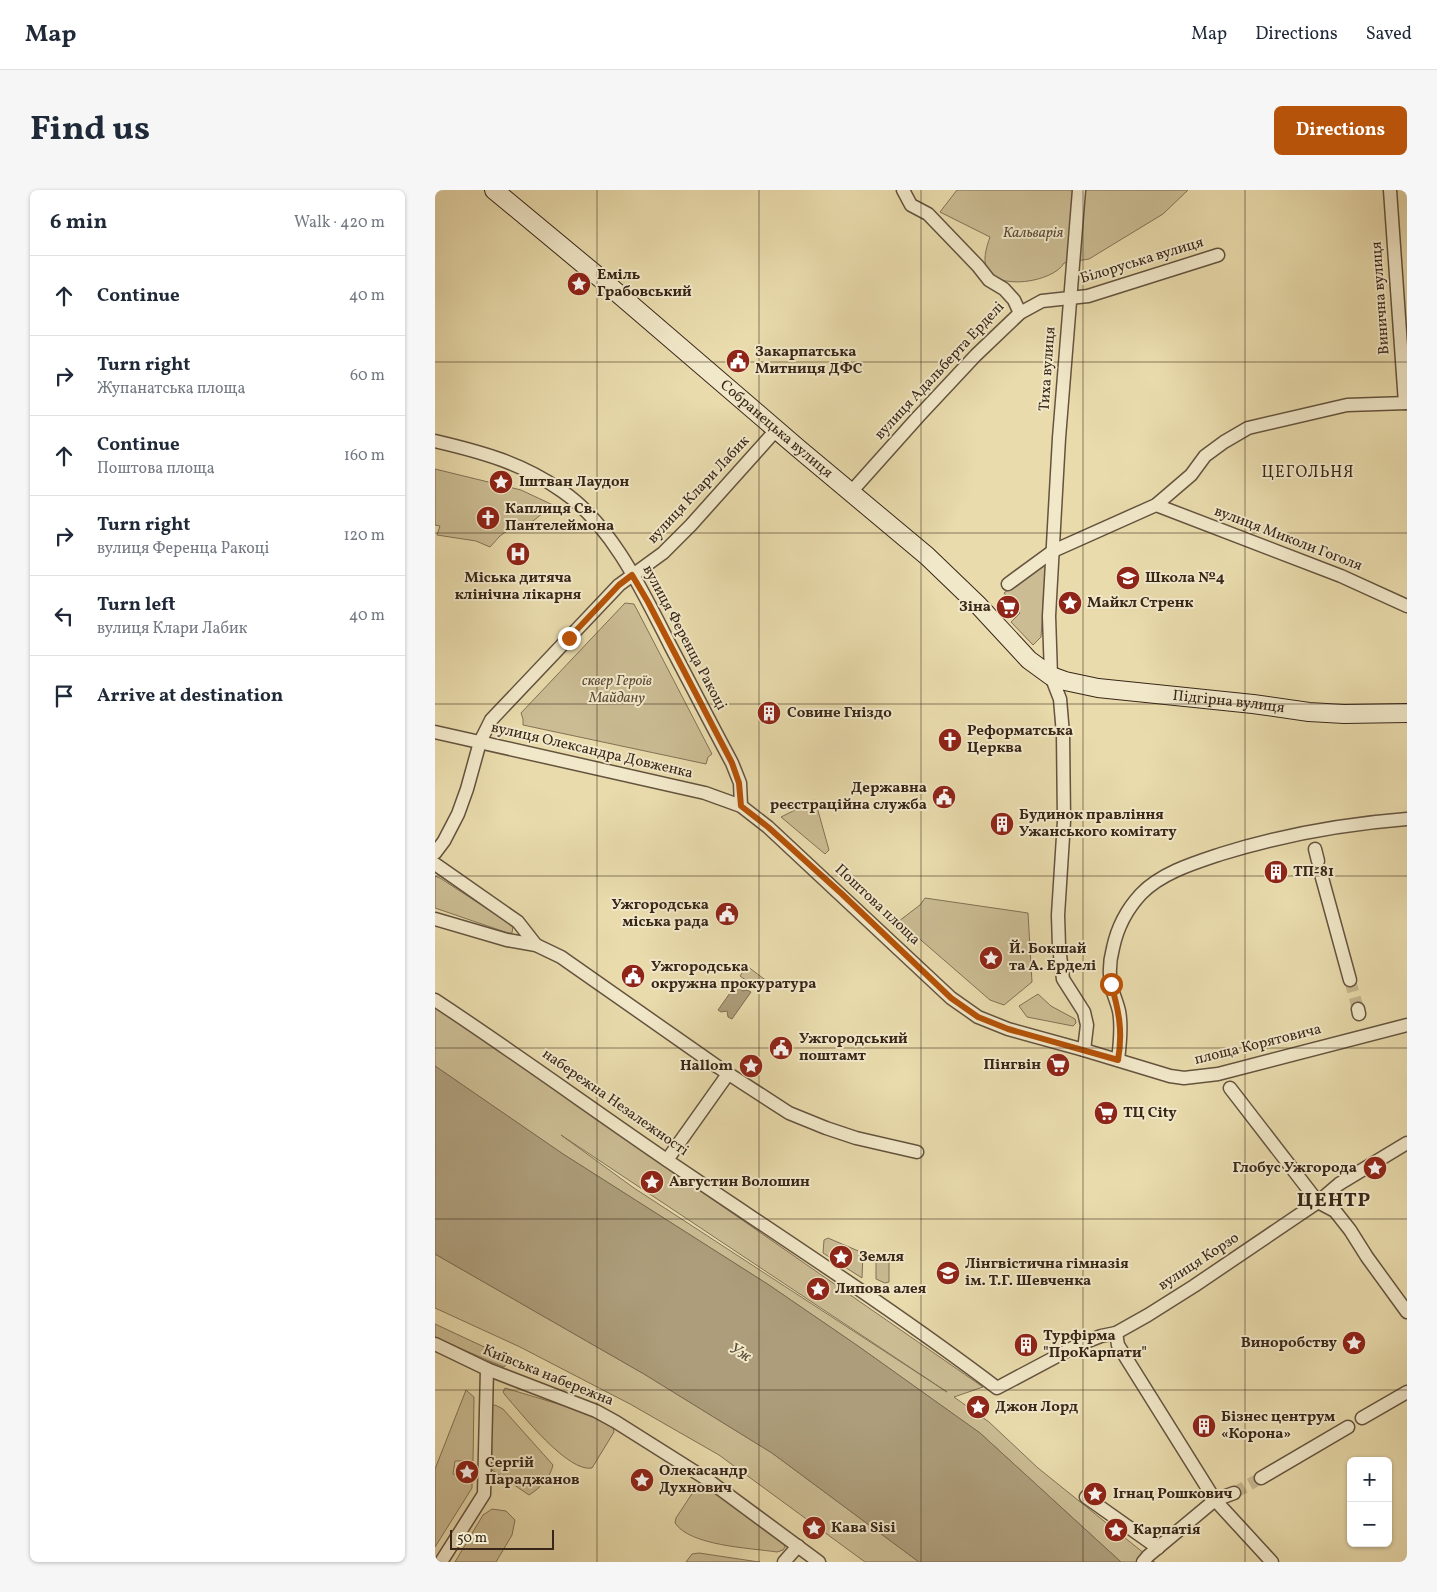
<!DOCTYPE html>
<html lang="en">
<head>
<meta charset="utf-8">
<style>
  body { margin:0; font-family:Vollkorn,serif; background:#f6f6f7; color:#1f2937 }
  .controls { position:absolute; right:15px; bottom:15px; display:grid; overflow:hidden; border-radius:8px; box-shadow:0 1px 4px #0004 }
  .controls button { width:45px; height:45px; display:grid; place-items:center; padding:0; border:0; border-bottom:1px solid #e0e1e3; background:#fff; color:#1f2937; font:25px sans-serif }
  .scale { position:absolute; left:15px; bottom:12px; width:104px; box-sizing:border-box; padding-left:5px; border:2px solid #382619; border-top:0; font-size:14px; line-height:18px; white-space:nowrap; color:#382619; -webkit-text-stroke:4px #f1e8c9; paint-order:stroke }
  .stop { position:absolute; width:15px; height:15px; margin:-11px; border:4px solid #b45309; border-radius:50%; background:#fff }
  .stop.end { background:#b45309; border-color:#fff; box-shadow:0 1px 5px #0008 }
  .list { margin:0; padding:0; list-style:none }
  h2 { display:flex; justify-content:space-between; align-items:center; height:65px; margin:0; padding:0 20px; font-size:21px }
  h2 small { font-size:16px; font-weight:400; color:#747a83 }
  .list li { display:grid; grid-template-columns:32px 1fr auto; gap:15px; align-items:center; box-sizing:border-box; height:80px; padding:0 20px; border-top:1px solid #e0e1e3 }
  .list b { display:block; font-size:19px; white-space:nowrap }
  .list p { margin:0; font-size:16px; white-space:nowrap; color:#747a83 }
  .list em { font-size:16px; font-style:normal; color:#747a83 }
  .icon { flex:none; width:28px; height:28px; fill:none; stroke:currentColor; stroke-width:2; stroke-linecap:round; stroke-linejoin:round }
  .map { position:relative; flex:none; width:972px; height:1372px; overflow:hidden; border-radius:8px }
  header { display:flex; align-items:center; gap:30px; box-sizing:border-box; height:70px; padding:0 25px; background:#fff; border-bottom:1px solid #e0e1e3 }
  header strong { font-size:24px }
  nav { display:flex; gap:28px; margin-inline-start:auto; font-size:18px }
  .intro { display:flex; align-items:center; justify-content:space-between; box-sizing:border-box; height:120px; padding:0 30px }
  h1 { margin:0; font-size:35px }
  .button { padding:12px 22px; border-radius:8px; background:#b45309; color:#fff; font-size:18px; font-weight:700 }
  main { display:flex; gap:30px; padding:0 30px }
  aside { flex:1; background:#fff; border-radius:8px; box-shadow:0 1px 4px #0004 }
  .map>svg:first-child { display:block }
  .green { fill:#cbbc93; stroke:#827156; fill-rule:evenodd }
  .water { fill:#ad9d7a; stroke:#7e6d53 }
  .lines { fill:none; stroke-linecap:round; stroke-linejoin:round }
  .street-tunnel { stroke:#c6b78f; stroke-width:12; stroke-dasharray:12 6; stroke-linecap:butt }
  .street-casing { stroke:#64533e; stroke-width:15 }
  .secondary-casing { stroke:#382619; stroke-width:20 }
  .street { stroke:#f1e8c9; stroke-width:12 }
  .secondary { stroke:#f1e8c9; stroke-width:18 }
  .route { stroke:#b45309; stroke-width:6 }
  .grid { fill:none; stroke:#382619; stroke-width:1; stroke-opacity:0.55 }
  .labels { text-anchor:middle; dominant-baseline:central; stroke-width:4; stroke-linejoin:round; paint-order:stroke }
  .park-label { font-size:15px; font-style:italic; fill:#5d4c38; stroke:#f1e8c9 }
  .street-label { font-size:15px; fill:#382619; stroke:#f1e8c9 }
  .poi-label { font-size:15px; font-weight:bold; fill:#382619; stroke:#f1e8c9; text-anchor:start }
  .neighbourhood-label { font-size:16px; letter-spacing:1px; fill:#382619; stroke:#f1e8c9 }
  .water-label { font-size:16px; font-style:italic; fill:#5b4a36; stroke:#f1e8c9 }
  .district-label { font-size:20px; font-weight:bold; letter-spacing:1px; fill:#382619; stroke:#f1e8c9 }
</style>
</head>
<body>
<header>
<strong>Map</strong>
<nav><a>Map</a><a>Directions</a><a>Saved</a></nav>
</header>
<div class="intro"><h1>Find us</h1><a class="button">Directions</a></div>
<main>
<aside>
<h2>6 min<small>Walk · 420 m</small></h2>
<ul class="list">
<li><svg class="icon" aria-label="ahead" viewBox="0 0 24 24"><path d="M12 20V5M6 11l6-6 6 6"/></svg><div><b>Continue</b></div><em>40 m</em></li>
<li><svg class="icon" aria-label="right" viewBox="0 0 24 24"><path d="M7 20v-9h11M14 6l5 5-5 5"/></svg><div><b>Turn right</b><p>Жупанатська площа</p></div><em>60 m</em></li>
<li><svg class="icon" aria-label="ahead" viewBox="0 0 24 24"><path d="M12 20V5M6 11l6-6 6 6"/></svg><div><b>Continue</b><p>Поштова площа</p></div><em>160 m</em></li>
<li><svg class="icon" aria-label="right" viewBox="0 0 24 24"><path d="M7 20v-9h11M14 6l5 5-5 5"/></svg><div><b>Turn right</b><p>вулиця Ференца Ракоці</p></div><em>120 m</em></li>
<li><svg class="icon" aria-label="left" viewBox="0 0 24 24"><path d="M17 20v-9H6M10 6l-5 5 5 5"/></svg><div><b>Turn left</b><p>вулиця Клари Лабик</p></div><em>40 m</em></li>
<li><svg class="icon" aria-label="arrive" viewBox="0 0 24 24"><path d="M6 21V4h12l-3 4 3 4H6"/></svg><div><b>Arrive at destination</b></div></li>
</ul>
</aside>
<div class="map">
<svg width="972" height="1372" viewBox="0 0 972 1372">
  <rect width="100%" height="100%" fill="#e9dbac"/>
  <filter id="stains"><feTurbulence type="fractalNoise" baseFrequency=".004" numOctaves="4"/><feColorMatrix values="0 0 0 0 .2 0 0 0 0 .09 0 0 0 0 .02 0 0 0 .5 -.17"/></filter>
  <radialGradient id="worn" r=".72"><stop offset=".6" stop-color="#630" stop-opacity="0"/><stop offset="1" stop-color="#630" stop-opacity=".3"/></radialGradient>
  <g class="green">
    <path d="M522,0H753L728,24L654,69L629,73C619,92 560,102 551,77C548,67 552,56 555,47L505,22Z"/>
    <polygon points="0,279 86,300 118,315 98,331 80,335 65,346 55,357 41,351 2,345 5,336 0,335"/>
    <polygon points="611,371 606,447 598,455 576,432 585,423 569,403"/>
    <polygon points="190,413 199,414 277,564 273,567 271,574 88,535 88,529 86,523"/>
    <polygon points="380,610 394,660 390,664 346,627"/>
    <polygon points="0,686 5,688 74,733 78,736 77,743 73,743 0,718"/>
    <polygon points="490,708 593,723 597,792 569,815 555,810 464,731 485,715"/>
    <polygon points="312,776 333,792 326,801 305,786"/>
    <polygon points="603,804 616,816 640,829 641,833 638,836 592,827 584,816"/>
    <path d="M0,817L548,1197L519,1207L554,1232L603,1278L720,1372H686L545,1243L423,1156L334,1095L128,964L0,876ZM126,945L512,1202L199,998Z"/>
    <polygon points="393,1048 428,1063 427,1088 388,1063 389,1050"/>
    <polygon points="0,1064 209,1184 337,1263 484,1372 430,1372 284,1265 195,1214 85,1157 0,1118"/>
    <polygon points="446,1067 454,1071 454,1092 450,1093 441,1089 441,1068"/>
    <polygon points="0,1134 75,1169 69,1177 54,1171 0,1147"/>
    <path d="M70,1198L160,1225L178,1237L179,1242L157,1278C133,1283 86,1223 70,1205L68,1202Z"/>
    <polygon points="31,1200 39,1207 38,1271 20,1271 18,1284 37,1287 37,1298 0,1357 0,1279"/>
    <path d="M60,1215L68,1219L118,1275C115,1288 105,1298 94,1305L57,1280L56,1222V1217Z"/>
    <path d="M269,1292L349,1352L350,1357L348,1360L342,1362C316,1358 255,1356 240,1333L241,1328L264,1293Z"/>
    <polygon points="57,1319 71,1321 80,1330 77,1345 61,1372 20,1372 48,1325"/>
    <polygon points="264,1363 324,1372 325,1372 251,1372 257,1364"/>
  </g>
  <g class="water">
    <polygon points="302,793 306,795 307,801 312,800 316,802 297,829 293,827 292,821 286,822 283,820"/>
    <polygon points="0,876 128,964 334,1095 423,1156 545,1243 686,1372 484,1372 337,1263 209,1184 0,1064"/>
  </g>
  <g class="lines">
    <g class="street-tunnel">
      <polyline points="915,790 923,819"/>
      <polyline points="799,1303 826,1288"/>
    </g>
    <g class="street-casing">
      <g id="street">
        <polyline points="468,0 476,15 493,24 543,76 554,90 569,99 579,110 585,123"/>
        <polyline points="644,0 624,248 614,426 616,486 625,509 628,544 629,631 623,725 624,757 628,789 649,822 652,835 649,860"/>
        <polyline points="955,0 970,213"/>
        <path d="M0,251C47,262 87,273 127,301C177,335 208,402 235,455C256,495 276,534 297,573L305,593L306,616"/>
        <polyline points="416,302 483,227 541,165 585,123 607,111 653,106 783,65"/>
        <polyline points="721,315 906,386 972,416"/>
        <polyline points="573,394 618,361 721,315 756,285 770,266 789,252 813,238 912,215 972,213"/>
        <polyline points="0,542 270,603 306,616 333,637 516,808 543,827 573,839 649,860 735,886 749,888 783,884 972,835"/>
        <polyline points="880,659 883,671"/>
        <polyline points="0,663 9,651 23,624 32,599 45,552 56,530 184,395 228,363 256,335 341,240"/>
        <polyline points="0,674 83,732 101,755"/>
        <polyline points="886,684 915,790"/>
        <polyline points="0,729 72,750 101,755 126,767 283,877 354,923 391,938 421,948 482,962"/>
        <path d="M0,810C82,864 161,922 242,977C350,1050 459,1120 562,1198L643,1155L666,1146L681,1143L713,1125L759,1096L883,1012L904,994L972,953"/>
        <polyline points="923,819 924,824"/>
        <path d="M683,870C685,854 687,836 684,821C682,812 678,804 676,795C674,783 675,769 678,758C682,739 692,719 706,704C726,683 759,673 786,664C847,645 908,634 972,629"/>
        <polyline points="795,898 883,1012 900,1021 915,1040 932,1067 972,1122"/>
        <polyline points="232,970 293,884"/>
        <polyline points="681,1143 683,1155 780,1310 837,1372"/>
        <polyline points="0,1154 52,1179 161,1221 181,1232 273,1290 384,1372"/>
        <polyline points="927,1228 972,1202"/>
        <polyline points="826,1288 913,1237"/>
        <polyline points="651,1307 723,1358"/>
        <polyline points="6,1372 49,1304 52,1179"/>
        <polyline points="349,1372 363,1356"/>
        <polyline points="708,1372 713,1366 780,1310 799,1303"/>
      </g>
    </g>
    <g class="secondary-casing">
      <g id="secondary">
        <path id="s1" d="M59,0L165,88L364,259L492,366L544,416L594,470L616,486L630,491L663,498L818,514L874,522L909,524L972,523"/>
      </g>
    </g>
    <use href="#street" class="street"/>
    <use href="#secondary" class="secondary"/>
  </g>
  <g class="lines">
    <path class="route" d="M134,448L184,395L197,385L213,412L297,573L304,593L306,616L333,637L407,704L516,808L543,827L573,839L683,870C688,842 684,821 676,794"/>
  </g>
  <path class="grid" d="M162,0V1372M324,0V1372M486,0V1372M648,0V1372M810,0V1372M0,172H972M0,343H972M0,514H972M0,686H972M0,858H972M0,1029H972M0,1200H972"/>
  <defs>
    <g id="sight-disc" transform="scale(1.25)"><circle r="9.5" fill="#8f2418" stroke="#f1e8c9"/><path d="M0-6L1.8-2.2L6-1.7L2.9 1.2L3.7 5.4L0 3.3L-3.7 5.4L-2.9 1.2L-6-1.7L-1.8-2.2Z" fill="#fff"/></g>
    <g id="civic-disc" transform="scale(1.25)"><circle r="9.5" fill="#8f2418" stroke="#f1e8c9"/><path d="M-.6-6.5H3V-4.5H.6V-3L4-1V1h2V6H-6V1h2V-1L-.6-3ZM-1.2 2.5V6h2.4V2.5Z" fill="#fff"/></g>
    <g id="church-disc" transform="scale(1.25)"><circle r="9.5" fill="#8f2418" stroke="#f1e8c9"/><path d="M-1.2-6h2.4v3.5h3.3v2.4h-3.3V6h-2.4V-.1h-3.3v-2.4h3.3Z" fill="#fff"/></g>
    <g id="hospital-disc" transform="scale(1.25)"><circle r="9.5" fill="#8f2418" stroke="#f1e8c9"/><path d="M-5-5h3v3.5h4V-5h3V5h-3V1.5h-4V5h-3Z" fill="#fff"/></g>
    <g id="school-disc" transform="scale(1.25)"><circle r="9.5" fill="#8f2418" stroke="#f1e8c9"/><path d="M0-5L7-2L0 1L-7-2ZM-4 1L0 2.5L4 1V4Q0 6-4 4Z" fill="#fff"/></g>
    <g id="supermarket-disc" transform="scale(1.25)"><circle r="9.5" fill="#8f2418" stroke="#f1e8c9"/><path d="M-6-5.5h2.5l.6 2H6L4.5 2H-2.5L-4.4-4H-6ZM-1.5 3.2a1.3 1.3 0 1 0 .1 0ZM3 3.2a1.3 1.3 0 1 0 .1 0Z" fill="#fff"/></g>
    <g id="building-disc" transform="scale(1.25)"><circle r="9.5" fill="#8f2418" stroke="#f1e8c9"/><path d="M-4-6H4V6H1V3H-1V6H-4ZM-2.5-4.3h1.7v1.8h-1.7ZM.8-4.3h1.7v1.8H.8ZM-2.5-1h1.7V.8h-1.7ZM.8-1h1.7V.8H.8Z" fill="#fff"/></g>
  </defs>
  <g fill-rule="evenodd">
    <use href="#sight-disc" x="144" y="94"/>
    <use href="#civic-disc" x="303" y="171"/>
    <use href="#sight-disc" x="66" y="292"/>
    <use href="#church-disc" x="53" y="328"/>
    <use href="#hospital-disc" x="83" y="364"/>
    <use href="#school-disc" x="693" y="388"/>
    <use href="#sight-disc" x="635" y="413"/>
    <use href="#supermarket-disc" x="573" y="417"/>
    <use href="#building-disc" x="334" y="523"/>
    <use href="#church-disc" x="515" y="550"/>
    <use href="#civic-disc" x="509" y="607"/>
    <use href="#building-disc" x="567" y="634"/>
    <use href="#building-disc" x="841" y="682"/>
    <use href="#civic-disc" x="292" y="724"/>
    <use href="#sight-disc" x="556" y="768"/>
    <use href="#civic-disc" x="198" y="786"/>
    <use href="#civic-disc" x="346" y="858"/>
    <use href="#supermarket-disc" x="623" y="875"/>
    <use href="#sight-disc" x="316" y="876"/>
    <use href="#supermarket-disc" x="671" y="923"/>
    <use href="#sight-disc" x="940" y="978"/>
    <use href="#sight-disc" x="217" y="992"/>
    <use href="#sight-disc" x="406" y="1067"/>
    <use href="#school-disc" x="513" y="1083"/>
    <use href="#sight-disc" x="383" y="1099"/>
    <use href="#sight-disc" x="919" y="1153"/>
    <use href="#building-disc" x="591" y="1155"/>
    <use href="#sight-disc" x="543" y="1217"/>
    <use href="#building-disc" x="769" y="1236"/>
    <use href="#sight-disc" x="32" y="1282"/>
    <use href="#sight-disc" x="207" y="1290"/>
    <use href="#sight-disc" x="660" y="1304"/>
    <use href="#sight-disc" x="379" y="1338"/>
    <use href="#sight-disc" x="681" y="1340"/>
  </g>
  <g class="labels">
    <g class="park-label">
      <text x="598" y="43">Кальварія</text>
      <text x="182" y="491">сквер Героїв<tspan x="182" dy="17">Майдану</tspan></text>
    </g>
    <g class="street-label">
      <text transform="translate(707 71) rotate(-17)">Білоруська вулиця</text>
      <text transform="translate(946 108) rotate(-94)">Винична вулиця</text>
      <text transform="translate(613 179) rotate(-86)">Тиха вулиця</text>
      <text transform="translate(505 181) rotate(-47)">вулиця Адальберта Ерделі</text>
      <text stroke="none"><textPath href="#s1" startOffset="370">Собранецька вулиця</textPath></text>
      <text transform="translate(264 300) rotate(-47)">вулиця Клари Лабик</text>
      <text transform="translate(853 349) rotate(21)">вулиця Миколи Гоголя</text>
      <text transform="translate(249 448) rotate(62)">вулиця Ференца Ракоці</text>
      <text stroke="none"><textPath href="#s1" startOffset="920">Підгірна вулиця</textPath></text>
      <text transform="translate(157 561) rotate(13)">вулиця Олександра Довженка</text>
      <text transform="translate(442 715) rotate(43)">Поштова площа</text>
      <text transform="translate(823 855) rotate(-14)">площа Корятовича</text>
      <text transform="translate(180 913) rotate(35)">набережна Незалежності</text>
      <text transform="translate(764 1072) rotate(-33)">вулиця Корзо</text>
      <text transform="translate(113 1186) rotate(22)">Київська набережна</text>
    </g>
    <g class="poi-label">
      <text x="162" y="85">Еміль<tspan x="162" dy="17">Грабовський</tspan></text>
      <text x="320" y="162">Закарпатська<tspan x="320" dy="17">Митниця ДФС</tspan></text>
      <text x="84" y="292">Іштван Лаудон</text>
      <text x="70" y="319">Каплиця Св.<tspan x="70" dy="17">Пантелеймона</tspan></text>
      <text x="83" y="388" text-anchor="middle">Міська дитяча<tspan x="83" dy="17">клінічна лікарня</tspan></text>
      <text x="710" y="388">Школа №4</text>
      <text x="652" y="413">Майкл Стренк</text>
      <text x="556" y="417" text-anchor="end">Зіна</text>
      <text x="352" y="523">Совине Гніздо</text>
      <text x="532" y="541">Реформатська<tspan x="532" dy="17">Церква</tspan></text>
      <text x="492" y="598" text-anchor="end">Державна<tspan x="492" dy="17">реєстраційна служба</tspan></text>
      <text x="584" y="625">Будинок правління<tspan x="584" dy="17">Ужанського комітату</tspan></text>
      <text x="858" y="682">ТП-81</text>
      <text x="274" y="715" text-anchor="end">Ужгородська<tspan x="274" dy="17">міська рада</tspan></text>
      <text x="574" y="759">Й. Бокшай<tspan x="574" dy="17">та А. Ерделі</tspan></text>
      <text x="216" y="777">Ужгородська<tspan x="216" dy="17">окружна прокуратура</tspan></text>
      <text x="364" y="849">Ужгородський<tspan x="364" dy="17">поштамт</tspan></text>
      <text x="606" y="875" text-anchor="end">Пінгвін</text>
      <text x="298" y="876" text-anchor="end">Hallom</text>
      <text x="688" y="923">ТЦ City</text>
      <text x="922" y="978" text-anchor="end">Глобус Ужгорода</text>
      <text x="234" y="992">Августин Волошин</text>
      <text x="424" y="1067">Земля</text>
      <text x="530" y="1074">Лінгвістична гімназія<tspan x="530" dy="17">ім. Т.Г. Шевченка</tspan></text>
      <text x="400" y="1099">Липова алея</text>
      <text x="608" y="1146">Турфірма<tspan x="608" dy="17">"ПроКарпати"</tspan></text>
      <text x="902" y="1153" text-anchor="end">Виноробству</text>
      <text x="560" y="1217">Джон Лорд</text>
      <text x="786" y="1227">Бізнес центрум<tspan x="786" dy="17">«Корона»</tspan></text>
      <text x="50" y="1273">Сергій<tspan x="50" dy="17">Параджанов</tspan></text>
      <text x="224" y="1281">Олекасандр<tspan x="224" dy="17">Духнович</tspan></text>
      <text x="678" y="1304">Ігнац Рошкович</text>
      <text x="396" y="1338">Кава Sisi</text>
      <text x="698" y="1340">Карпатія</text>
    </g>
    <g class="neighbourhood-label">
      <text x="873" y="283">ЦЕГОЛЬНЯ</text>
    </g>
    <g class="water-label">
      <text transform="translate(305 1163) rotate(30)">Уж</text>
    </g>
    <g class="district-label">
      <text x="899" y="1011">ЦЕНТР</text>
    </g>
  </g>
  <rect width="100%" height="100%" filter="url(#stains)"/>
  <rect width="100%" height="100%" fill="url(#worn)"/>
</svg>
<div class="controls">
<button>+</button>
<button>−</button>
</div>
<div class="scale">50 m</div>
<div class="stop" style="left:676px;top:794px"></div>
<div class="stop end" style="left:134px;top:448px"></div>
</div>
</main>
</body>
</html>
